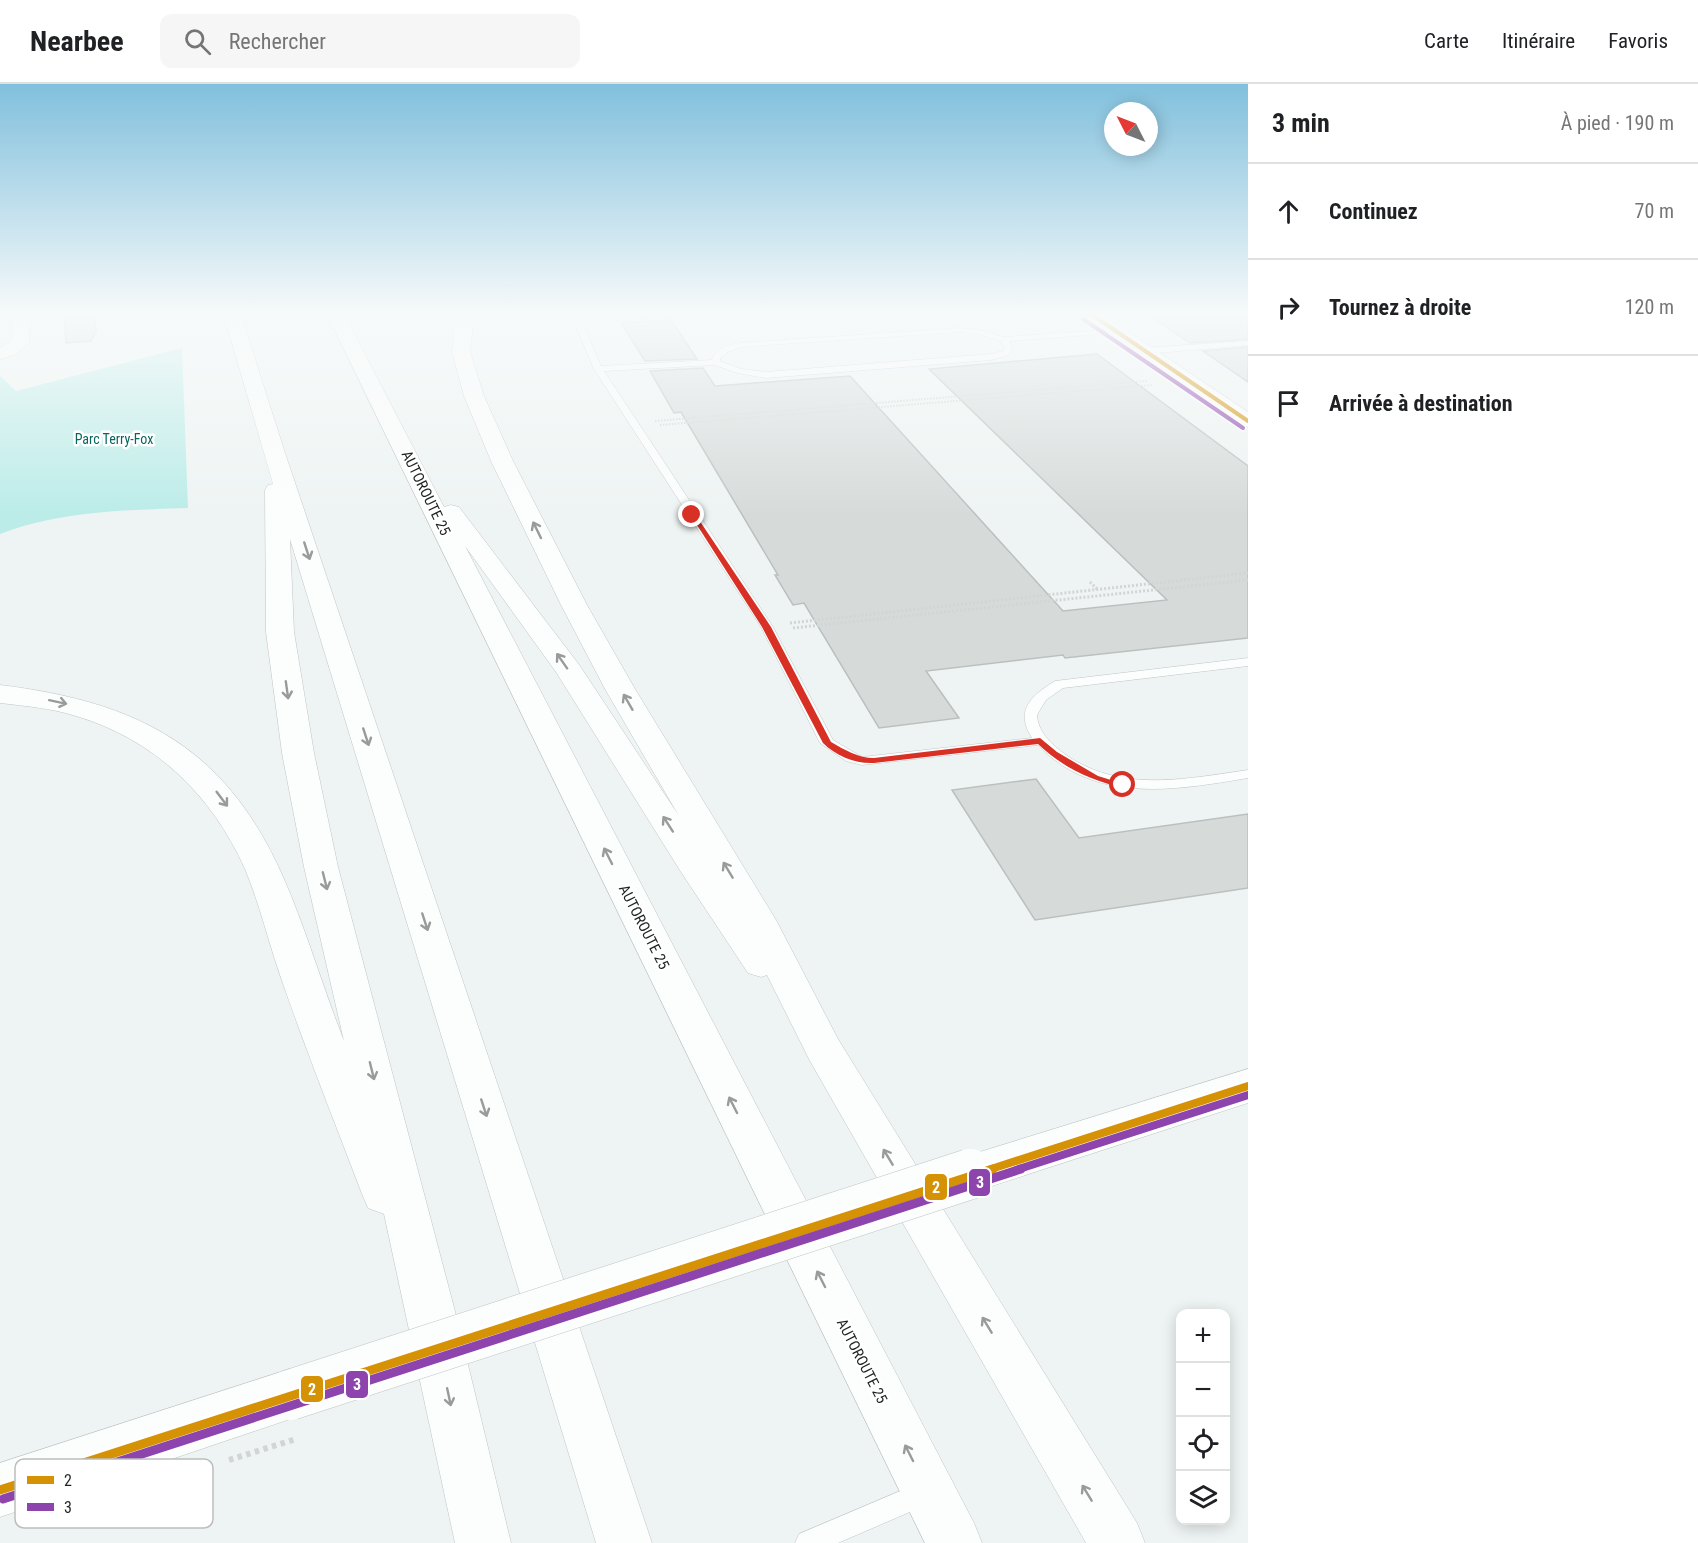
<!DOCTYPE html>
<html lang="fr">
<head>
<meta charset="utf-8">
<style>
  body { margin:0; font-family:"Roboto Condensed",sans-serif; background:#f6f6f6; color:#202124 }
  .controls { position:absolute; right:18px; bottom:18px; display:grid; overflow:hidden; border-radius:12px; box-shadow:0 3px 15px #0003 }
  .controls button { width:54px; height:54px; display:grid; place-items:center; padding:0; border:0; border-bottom:2px solid #e0e0e0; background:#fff; color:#202124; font:30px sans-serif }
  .compass { position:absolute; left:1104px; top:18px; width:54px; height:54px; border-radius:50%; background:#fff; box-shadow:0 3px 15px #0003; rotate:312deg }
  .stop { position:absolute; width:18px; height:18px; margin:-14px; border:4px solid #d93025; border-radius:50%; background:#fff }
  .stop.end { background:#d93025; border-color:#fff; box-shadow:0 2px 6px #0008 }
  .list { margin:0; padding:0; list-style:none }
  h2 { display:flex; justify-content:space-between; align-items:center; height:78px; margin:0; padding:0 24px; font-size:26px }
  h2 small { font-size:20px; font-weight:400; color:#757577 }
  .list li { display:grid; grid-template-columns:39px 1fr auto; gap:18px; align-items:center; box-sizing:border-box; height:96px; padding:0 24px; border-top:2px solid #e0e0e0 }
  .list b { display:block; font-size:22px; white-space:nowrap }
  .list em { font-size:20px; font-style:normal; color:#757577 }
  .icon { flex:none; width:33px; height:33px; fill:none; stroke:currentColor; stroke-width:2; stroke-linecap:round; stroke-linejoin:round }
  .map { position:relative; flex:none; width:1248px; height:1459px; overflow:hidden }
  header { display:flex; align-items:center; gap:36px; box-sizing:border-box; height:84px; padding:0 30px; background:#fff; border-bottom:2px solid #e0e0e0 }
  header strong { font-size:28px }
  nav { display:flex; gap:33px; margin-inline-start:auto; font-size:21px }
  .search { width:420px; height:54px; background:#f6f6f6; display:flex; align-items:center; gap:15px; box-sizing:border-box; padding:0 21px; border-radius:12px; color:#757577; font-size:22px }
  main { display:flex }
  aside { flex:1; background:#fff }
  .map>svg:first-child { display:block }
  .green { fill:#bbece8 }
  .building { fill:#d6dbda; stroke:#bbc0bf; stroke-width:1.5 }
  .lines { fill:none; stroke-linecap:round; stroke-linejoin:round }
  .lane-casing { stroke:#c1c5c5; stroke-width:1 }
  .street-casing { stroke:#c1c5c5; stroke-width:1 }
  .secondary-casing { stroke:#c1c5c5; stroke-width:1 }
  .highway-casing { stroke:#c1c5c5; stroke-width:1 }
  .path-far2 { stroke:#d3d5d4; stroke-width:2; stroke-dasharray:1.5 1.5; stroke-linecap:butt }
  .path-far1 { stroke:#d3d5d4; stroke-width:3; stroke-dasharray:2 2; stroke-linecap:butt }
  .path { stroke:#d3d5d4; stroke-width:6; stroke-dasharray:4.5 4.5; stroke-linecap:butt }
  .lane { fill:#fcfdfd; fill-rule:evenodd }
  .street { fill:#fcfdfd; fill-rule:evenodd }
  .secondary { fill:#fcfdfd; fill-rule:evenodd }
  .highway { fill:#fcfdfd; fill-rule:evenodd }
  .secondary-bridge-casing { stroke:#c1c5c5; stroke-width:51; stroke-linecap:butt }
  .secondary-bridge { stroke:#fcfdfd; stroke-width:50 }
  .bus-1-far2-casing { stroke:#fff; stroke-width:7 }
  .bus-1-far1-casing { stroke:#fff; stroke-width:12 }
  .bus-1-casing { stroke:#fff; stroke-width:14 }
  .bus-2-far2-casing { stroke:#fff; stroke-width:7 }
  .bus-2-far1-casing { stroke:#fff; stroke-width:12 }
  .bus-2-casing { stroke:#fff; stroke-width:14 }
  .bus-1-far2 { stroke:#d69205; stroke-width:4 }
  .bus-1-far1 { stroke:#d69205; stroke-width:8 }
  .bus-1 { stroke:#d69205; stroke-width:9 }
  .bus-2-far2 { stroke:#8e44ad; stroke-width:4 }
  .bus-2-far1 { stroke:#8e44ad; stroke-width:8 }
  .bus-2 { stroke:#8e44ad; stroke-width:9 }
  .oneway { stroke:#989b9a }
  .route { fill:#d93025 }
  .labels { text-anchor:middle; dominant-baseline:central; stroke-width:5; stroke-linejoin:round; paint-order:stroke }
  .far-park-label { font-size:14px; fill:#0a655f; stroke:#fff }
  .street-label { font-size:15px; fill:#1e2322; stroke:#fff }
  .key { fill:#fff; stroke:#bcbdbd; stroke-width:1.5 }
  .key-label { font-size:16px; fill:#1e2322 }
  .line-badge { stroke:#fff; stroke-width:2 }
  .badge-label { font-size:16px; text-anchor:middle; font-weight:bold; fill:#fff }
</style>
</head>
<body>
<header>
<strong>Nearbee</strong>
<div class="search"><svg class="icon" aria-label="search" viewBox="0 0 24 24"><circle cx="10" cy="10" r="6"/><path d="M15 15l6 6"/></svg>Rechercher</div>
<nav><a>Carte</a><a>Itinéraire</a><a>Favoris</a></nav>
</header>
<main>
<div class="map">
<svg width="1248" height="1459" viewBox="0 0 1248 1459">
  <rect width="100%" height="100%" fill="#eef4f3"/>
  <path class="green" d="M182,264L188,424C125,426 60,427 0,450V292L16,307Z"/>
  <g class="building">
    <polygon points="64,228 94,228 96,247 91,257 66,259"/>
    <polygon points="1144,228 1248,228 1248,255 1190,259"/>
    <polygon points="671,236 697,275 645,277 621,239"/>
    <polygon points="1248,263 1248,298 1203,267"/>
    <polygon points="1097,270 1248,382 1248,554 1065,574 1063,571 926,587 959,634 879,644 804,519 793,521 775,491 778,491 681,328 674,329 650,287 703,284 715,302 850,292 1063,527 1167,516 929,285"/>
    <polygon points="1036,695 1079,754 1248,730 1248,804 1035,836 952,706"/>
  </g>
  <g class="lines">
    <g class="lane-casing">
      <g id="lane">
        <path d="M570,228H578L601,282L712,276C715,264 729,261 740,259L959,244L980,246L1004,253L1120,245V249H1117L1009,257L1013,264L1009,271L991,276L766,294L737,289L715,281L604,287L773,543L833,656L862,673L1032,654C1014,626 1032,611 1055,597L1248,574V582L1063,604L1046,616L1037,631C1038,647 1049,658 1062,668C1118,710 1184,695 1248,686V694C1176,706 1095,721 1038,661L862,681L846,677L820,659L761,543L594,285ZM959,248L979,250L1001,257L1005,264L1003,267L991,270L766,288L741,285L720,277V274L728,268L741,263Z"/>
        <polygon points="1248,257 1248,261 1146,270 1142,267 1146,264"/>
        <polygon points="924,1397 933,1400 936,1409 933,1418 838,1459 795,1459 799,1450"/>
      </g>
    </g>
    <g class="street-casing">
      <polygon id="street" points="14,228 30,228 29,259 15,271 0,275 0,264 11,257"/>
    </g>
    <g class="secondary-casing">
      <g id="secondary">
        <polygon points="1079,228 1099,228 1248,328 1248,343 1241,341"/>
        <polygon points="1248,985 1248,1019 970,1109 954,1104 948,1090 954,1076 970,1071"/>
        <polygon points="290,1285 308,1293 316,1311 308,1329 0,1433 0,1379"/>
      </g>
    </g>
    <g class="highway-casing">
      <g id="highway">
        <path d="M223,228H240L286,372L652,1459H596L290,455L294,548L314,669L338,783L457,1235L511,1459H455L384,1130L368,1124L362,1110C335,1039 307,969 282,897C269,860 260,821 245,785C212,711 154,655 76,632C51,624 25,622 0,619V601C138,618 226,662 284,795C307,848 323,904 344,957L304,783L282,669L266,548L265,406L268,401L273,400Z"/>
        <polygon points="326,228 343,228 444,423 451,421 459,423 580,582 679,732 605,605 561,521 491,377 464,312 452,268 455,240 461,228 478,228 473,240 470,268 484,312 513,377 587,521 635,605 776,836 838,955 1137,1439 1145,1459 1086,1459 810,977 767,891 761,893 748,889 681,788 556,588 465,462 974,1439 982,1459 925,1459"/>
      </g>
    </g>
    <g class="path-far2">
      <polyline points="597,235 701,228"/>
      <polyline points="601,238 747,228"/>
      <polyline points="655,337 1147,297"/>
      <polyline points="660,341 1152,301"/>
    </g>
    <g class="path-far1">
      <polyline points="1090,498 1097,505"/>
      <polyline points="790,539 1248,489"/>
      <polyline points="793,544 1248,496"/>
    </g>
    <polyline class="path" points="229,1376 296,1355"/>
    <use href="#lane" class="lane"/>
    <use href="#street" class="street"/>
    <use href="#secondary" class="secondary"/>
    <use href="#highway" class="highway"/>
    <g class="secondary-bridge-casing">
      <polyline id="secondary-bridge" points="290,1311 970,1090"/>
    </g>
    <use href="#secondary-bridge" class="secondary-bridge"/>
    <g class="bus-1-far2-casing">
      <polyline id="bus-1-far2" points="1088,228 1248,337"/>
    </g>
    <g class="bus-1-far1-casing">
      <polyline id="bus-1-far1" points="988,1086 1248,1002"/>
    </g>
    <g class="bus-1-casing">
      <polyline id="bus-1" points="0,1406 993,1085"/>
    </g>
    <g class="bus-2-far2-casing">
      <polyline id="bus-2-far2" points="1083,235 1243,344"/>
    </g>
    <g class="bus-2-far1-casing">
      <polyline id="bus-2-far1" points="1016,1086 1248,1011"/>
    </g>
    <g class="bus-2-casing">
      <polyline id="bus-2" points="3,1415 1021,1085"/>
    </g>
    <use href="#bus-1-far2" class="bus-1-far2"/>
    <use href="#bus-1-far1" class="bus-1-far1"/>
    <use href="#bus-1" class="bus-1"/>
    <use href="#bus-2-far2" class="bus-2-far2"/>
    <use href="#bus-2-far1" class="bus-2-far1"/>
    <use href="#bus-2" class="bus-2"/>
  </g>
  <defs><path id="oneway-shaft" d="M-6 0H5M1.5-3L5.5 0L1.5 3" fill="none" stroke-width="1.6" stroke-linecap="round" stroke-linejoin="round" transform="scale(1.5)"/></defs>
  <g class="oneway">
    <use href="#oneway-shaft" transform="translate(537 446) rotate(-116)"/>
    <use href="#oneway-shaft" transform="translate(307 467) rotate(72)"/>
    <use href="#oneway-shaft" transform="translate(562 577) rotate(-125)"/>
    <use href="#oneway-shaft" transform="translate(287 606) rotate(82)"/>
    <use href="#oneway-shaft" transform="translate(58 618) rotate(12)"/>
    <use href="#oneway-shaft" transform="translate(628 618) rotate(-120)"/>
    <use href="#oneway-shaft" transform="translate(366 653) rotate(72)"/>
    <use href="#oneway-shaft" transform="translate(222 715) rotate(53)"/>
    <use href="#oneway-shaft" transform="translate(668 740) rotate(-123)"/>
    <use href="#oneway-shaft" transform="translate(608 772) rotate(-117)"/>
    <use href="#oneway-shaft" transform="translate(728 786) rotate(-121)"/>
    <use href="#oneway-shaft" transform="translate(325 797) rotate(76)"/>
    <use href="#oneway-shaft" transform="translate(425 838) rotate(72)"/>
    <use href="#oneway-shaft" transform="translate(372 987) rotate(76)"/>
    <use href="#oneway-shaft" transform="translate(733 1021) rotate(-117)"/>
    <use href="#oneway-shaft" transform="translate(484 1024) rotate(72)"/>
    <use href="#oneway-shaft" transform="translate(888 1073) rotate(-121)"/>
    <use href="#oneway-shaft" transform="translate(821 1195) rotate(-117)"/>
    <use href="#oneway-shaft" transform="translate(987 1241) rotate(-121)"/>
    <use href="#oneway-shaft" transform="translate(449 1313) rotate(78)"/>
    <use href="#oneway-shaft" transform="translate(909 1369) rotate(-117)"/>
    <use href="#oneway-shaft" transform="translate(1087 1409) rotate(-121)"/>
  </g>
  <linearGradient id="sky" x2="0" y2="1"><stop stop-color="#81c0dd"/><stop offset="0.53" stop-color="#f7fafa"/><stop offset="1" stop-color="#f7fafa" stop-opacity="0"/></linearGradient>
  <rect width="1248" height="432" fill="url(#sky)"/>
  <path class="route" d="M690,430H695L771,543L831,658C845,666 858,674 874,674L1040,654L1057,668L1098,692L1127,701L1123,704C1090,696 1062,683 1038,660L874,679C856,680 836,672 823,659L762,543Z"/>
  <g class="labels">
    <g class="far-park-label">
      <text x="114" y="355">Parc Terry-Fox</text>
    </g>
    <g class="street-label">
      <text transform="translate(426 409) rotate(64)">AUTOROUTE 25</text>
      <text transform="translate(644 843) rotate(63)">AUTOROUTE 25</text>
      <text transform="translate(862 1277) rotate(63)">AUTOROUTE 25</text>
    </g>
  </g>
  <rect x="15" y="1375" width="198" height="69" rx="9" class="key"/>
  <rect x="27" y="1392" width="27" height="8" fill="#d69205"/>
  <rect x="27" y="1419" width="27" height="8" fill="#8e44ad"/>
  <g class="key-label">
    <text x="64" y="1402">2</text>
    <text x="64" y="1429">3</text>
  </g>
  <g class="line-badge">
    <rect x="968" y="1084" width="23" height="29" rx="6" fill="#8e44ad"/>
    <rect x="924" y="1089" width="24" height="28" rx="6" fill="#d69205"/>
    <rect x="345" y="1286" width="24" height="29" rx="6" fill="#8e44ad"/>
    <rect x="300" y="1291" width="24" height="28" rx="6" fill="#d69205"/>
  </g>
  <g class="badge-label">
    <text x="980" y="1104">3</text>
    <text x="936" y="1109">2</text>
    <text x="357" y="1306">3</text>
    <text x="312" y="1311">2</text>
  </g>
</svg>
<div class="controls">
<button>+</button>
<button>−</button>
<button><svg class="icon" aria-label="locate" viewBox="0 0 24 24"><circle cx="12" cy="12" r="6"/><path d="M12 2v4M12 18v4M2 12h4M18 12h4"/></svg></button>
<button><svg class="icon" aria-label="layers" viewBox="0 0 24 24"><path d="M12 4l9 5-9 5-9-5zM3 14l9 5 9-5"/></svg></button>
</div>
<svg class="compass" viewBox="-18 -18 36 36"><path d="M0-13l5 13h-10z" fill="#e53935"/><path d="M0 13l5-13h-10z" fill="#757577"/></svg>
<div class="stop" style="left:1123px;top:701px"></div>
<div class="stop end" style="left:692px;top:431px"></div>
</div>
<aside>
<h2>3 min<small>À pied · 190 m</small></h2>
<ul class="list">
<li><svg class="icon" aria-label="ahead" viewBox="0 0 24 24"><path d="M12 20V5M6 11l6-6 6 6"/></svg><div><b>Continuez</b></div><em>70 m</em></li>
<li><svg class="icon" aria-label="right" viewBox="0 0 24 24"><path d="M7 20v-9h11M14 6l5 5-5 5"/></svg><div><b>Tournez à droite</b></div><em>120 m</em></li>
<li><svg class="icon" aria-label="arrive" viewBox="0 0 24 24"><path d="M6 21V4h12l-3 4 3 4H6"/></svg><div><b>Arrivée à destination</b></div></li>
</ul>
</aside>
</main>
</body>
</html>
